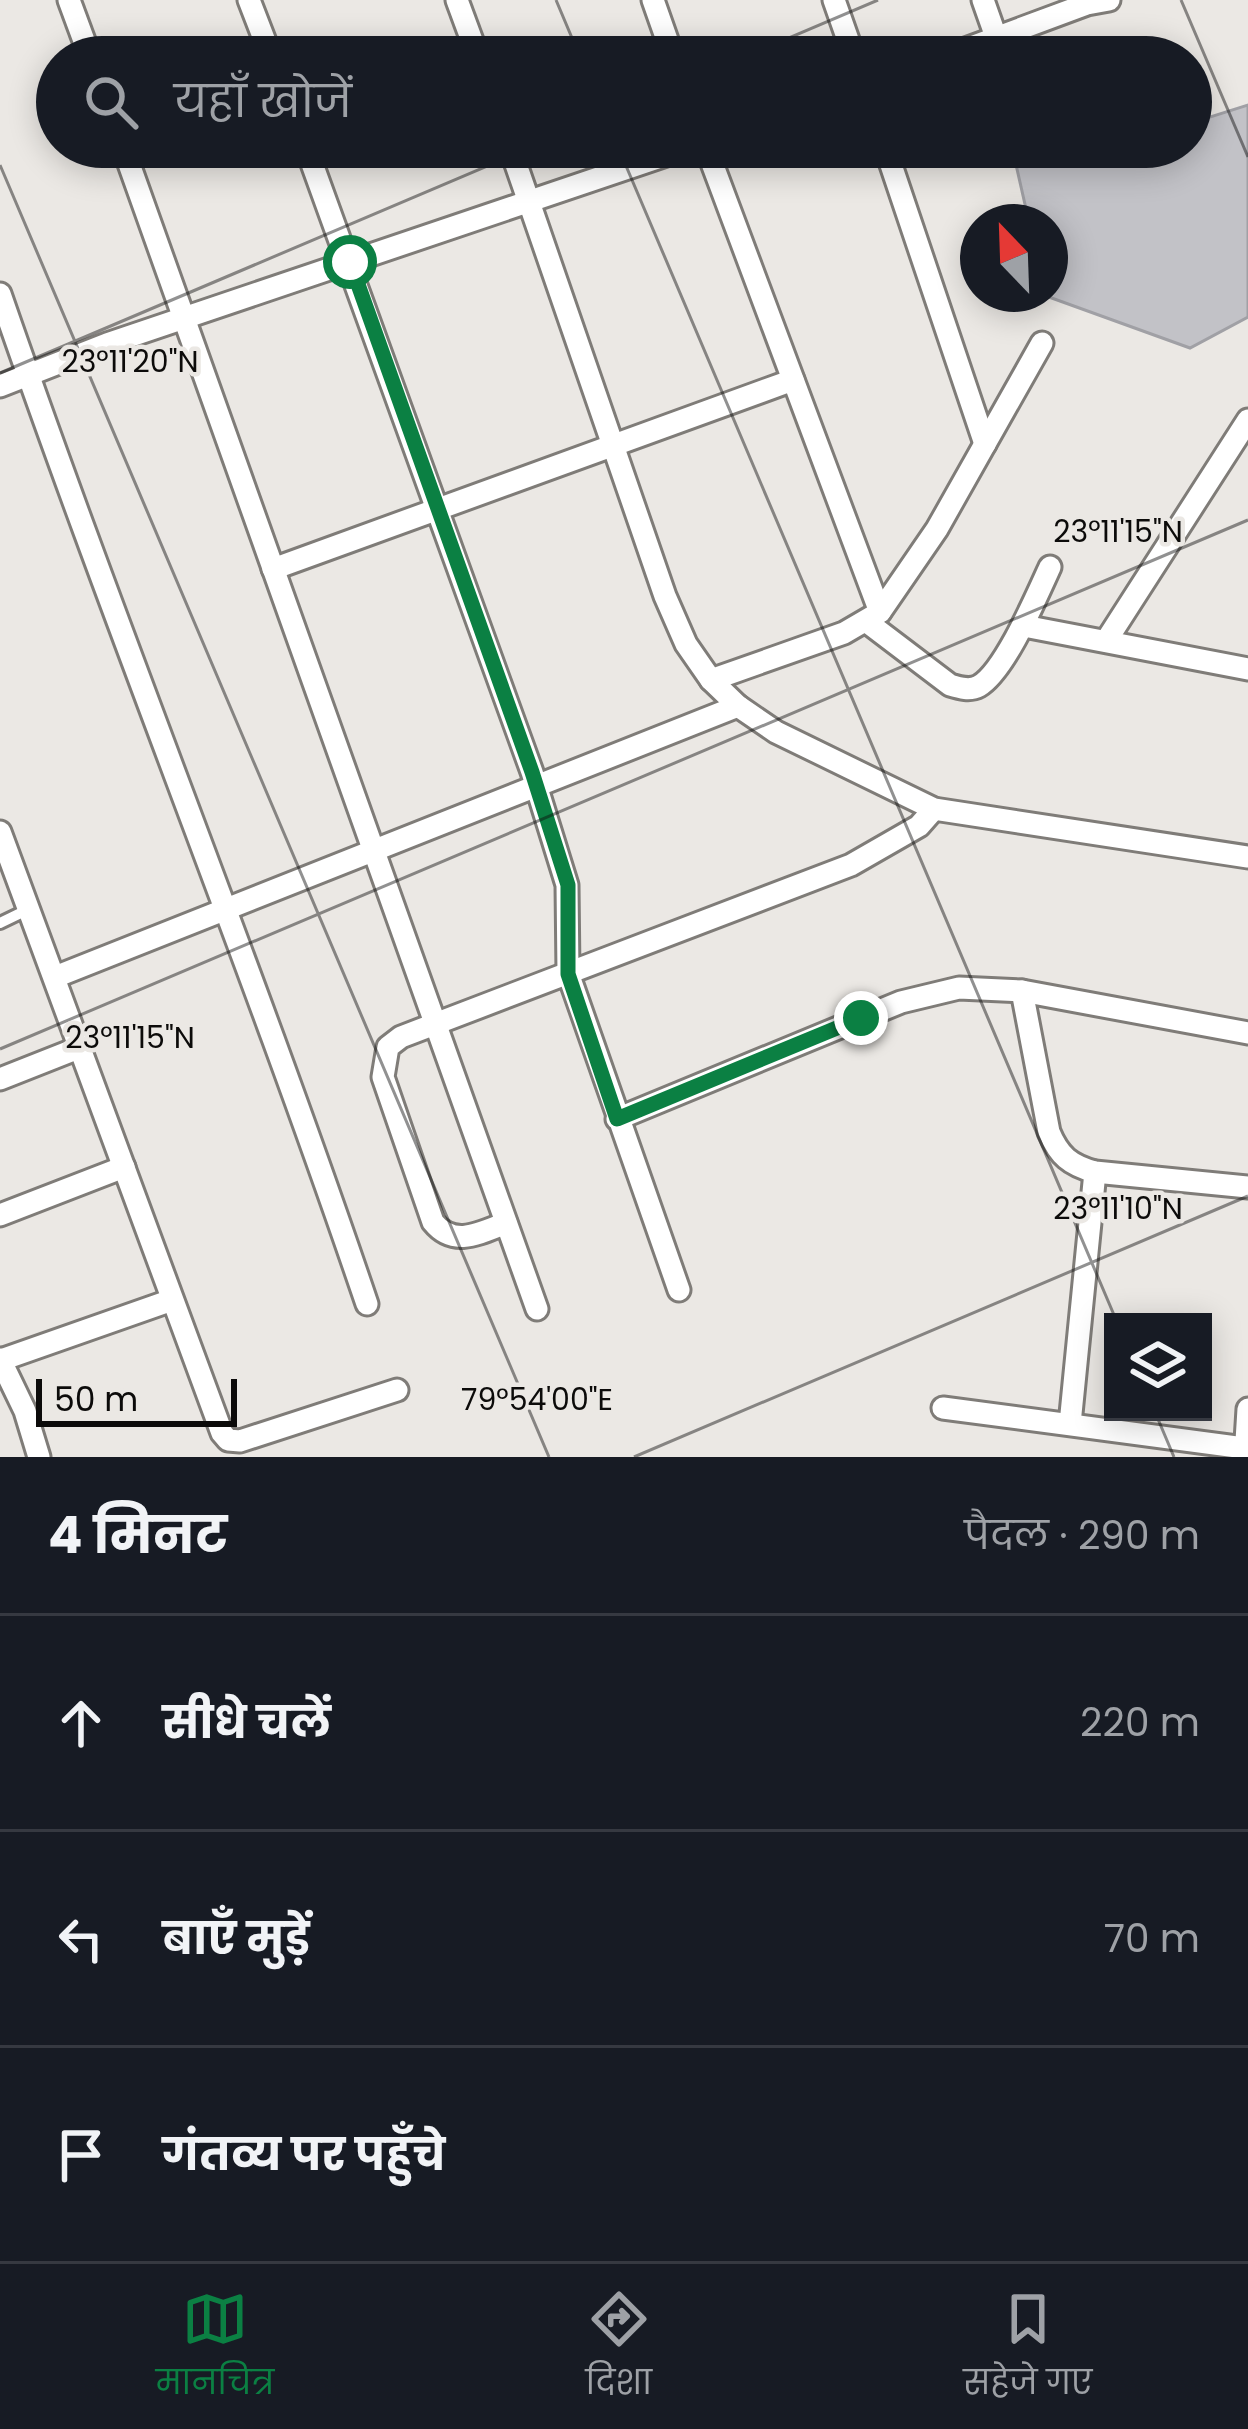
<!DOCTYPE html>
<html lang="hi">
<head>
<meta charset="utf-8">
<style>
  body { margin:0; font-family:Poppins,"Noto Sans Devanagari",sans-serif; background:#242831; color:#f1f3f6 }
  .controls { position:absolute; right:36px; bottom:36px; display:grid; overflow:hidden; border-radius:0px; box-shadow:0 6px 30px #0003 }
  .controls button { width:108px; height:108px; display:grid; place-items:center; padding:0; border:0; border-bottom:3px solid #363941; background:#171b24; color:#f1f3f6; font:60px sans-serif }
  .compass { position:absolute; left:960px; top:204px; width:108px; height:108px; border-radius:50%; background:#171b24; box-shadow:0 6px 30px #0003; rotate:337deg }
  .scale { position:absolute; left:36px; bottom:30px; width:201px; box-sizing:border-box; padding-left:12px; border:6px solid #0c0b0a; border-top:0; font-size:33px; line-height:42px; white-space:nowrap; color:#0c0b0a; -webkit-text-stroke:9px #ebe8e4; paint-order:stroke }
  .stop { position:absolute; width:36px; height:36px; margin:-27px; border:9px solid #0b8043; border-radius:50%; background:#fff }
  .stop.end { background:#0b8043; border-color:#fff; box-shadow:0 3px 12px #0008 }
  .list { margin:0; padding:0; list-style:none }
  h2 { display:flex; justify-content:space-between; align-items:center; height:156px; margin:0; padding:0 48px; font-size:51px }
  h2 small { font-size:39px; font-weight:400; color:#9ea1a6 }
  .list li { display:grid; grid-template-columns:78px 1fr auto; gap:36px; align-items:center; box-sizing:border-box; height:216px; padding:0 48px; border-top:3px solid #363941 }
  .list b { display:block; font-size:45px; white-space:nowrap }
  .list em { font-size:39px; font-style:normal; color:#9ea1a6 }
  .icon { flex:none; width:66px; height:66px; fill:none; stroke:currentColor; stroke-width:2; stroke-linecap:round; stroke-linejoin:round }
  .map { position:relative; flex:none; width:1248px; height:1457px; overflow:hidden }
  .search { position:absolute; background:#171b24; box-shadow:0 6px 30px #0003; left:36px; right:36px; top:36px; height:132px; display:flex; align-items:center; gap:30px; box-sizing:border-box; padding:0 42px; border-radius:66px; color:#9ea1a6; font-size:45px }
  .sheet { height:804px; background:#171b24 }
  nav { display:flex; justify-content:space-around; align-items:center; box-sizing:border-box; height:168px; border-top:3px solid #363941; background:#171b24; font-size:33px; color:#9ea1a6 }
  nav a { display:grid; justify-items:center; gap:6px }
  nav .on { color:#0b8043 }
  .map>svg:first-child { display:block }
  .building { fill:#c2c2c7; stroke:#a0a0a5; stroke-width:3 }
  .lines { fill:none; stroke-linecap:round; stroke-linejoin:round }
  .lane-casing { stroke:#7f7c78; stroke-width:16 }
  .street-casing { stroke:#7f7c78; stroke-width:27 }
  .lane { stroke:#fff; stroke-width:10 }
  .street { stroke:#fff; stroke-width:21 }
  .route { stroke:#0b8043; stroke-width:15 }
  .ticks { fill:none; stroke:#0c0b0a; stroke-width:3; stroke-opacity:0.45 }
  .ticks-label { font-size:30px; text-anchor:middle; fill:#0c0b0a; stroke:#ebe8e4; stroke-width:9; stroke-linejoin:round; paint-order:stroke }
</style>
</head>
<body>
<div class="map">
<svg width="1248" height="1457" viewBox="0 0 1248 1457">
  <rect width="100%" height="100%" fill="#ebe8e4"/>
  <polygon class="building" points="1248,105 1248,317 1190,348 1046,296 1050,294 1050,222 1029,222 1012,147 1191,147 1191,123"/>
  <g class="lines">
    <g class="lane-casing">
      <polyline id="lane" points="0,923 29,909"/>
    </g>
    <g class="street-casing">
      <g id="street">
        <polyline points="69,0 90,57"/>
        <polyline points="249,0 271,57"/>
        <polyline points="457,0 478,57"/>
        <polyline points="653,0 673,57"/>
        <polyline points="834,0 854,57"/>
        <polyline points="983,0 996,37"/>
        <polyline points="944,57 1087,4 1109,0"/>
        <polyline points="123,147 537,1309"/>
        <polyline points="306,147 532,772 567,885 568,973 679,1290"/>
        <polyline points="510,147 665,596 686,644 711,680 738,706 776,732 934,809 1248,857"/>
        <polyline points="706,147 880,612"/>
        <polyline points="885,147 985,444"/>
        <path d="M0,294C117,633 252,965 367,1304"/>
        <polyline points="0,386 107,344 690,147"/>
        <polyline points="273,569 793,380"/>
        <path d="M867,622L950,685C960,688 970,691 979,686C1005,671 1037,595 1050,567"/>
        <polyline points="1024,626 1248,669"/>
        <polyline points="1106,641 1248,420"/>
        <polyline points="711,680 844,633 880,612 937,529 1042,343"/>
        <polyline points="0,832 222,1433 228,1440 240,1441 397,1390"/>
        <polyline points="55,977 738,706"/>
        <path d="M1022,991L1049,1132C1059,1156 1070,1165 1095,1172L1248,1187"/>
        <polyline points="0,1079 81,1047"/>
        <polyline points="617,1119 901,1002 959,988 1022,991 1248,1033"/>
        <polyline points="0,1215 124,1167"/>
        <path d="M506,1223C480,1233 454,1248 433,1222L383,1077L388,1047L401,1037L851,865L919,826L934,809"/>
        <polyline points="0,1359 25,1411 39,1457"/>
        <polyline points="1,1360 172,1300"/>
        <polyline points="943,1408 1244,1448"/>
        <polyline points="1070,1424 1095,1172"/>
        <polyline points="1245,1457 1248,1409"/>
      </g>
    </g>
    <use href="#lane" class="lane"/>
    <use href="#street" class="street"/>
  </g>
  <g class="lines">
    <polyline class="route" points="350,262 532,772 568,885 568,974 617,1119 861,1018"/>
  </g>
  <path class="ticks" d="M556,0L580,57M1181,0L1248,157M744,57L878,0M618,147L1117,1322M0,165L549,1457M0,373L532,147M0,1049L1248,520M1155,1412L1174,1457M634,1457L1248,1196"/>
  <g class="ticks-label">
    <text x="130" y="372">23°11'20"N</text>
    <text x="1118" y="542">23°11'15"N</text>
    <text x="130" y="1048">23°11'15"N</text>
    <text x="1118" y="1219">23°11'10"N</text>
    <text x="537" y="1410">79°54'00"E</text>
  </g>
</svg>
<div class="controls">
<button><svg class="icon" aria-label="layers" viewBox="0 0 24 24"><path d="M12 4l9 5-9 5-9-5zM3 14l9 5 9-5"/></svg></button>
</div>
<svg class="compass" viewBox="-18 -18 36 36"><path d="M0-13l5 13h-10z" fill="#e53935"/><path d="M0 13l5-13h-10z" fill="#9ea1a6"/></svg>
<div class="scale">50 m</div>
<div class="stop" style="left:350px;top:262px"></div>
<div class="stop end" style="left:861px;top:1018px"></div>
<div class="search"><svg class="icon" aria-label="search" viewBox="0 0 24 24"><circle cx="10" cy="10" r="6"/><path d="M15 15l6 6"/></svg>यहाँ खोजें</div>
</div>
<section class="sheet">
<h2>4 मिनट<small>पैदल · 290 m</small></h2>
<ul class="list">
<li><svg class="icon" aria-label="ahead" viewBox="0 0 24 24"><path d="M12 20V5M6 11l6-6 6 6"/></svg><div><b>सीधे चलें</b></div><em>220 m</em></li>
<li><svg class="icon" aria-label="left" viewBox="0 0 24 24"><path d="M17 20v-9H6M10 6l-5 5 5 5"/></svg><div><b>बाएँ मुड़ें</b></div><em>70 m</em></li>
<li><svg class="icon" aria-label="arrive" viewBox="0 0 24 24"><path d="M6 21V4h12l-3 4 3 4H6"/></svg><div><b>गंतव्य पर पहुँचे</b></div></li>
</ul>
</section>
<nav>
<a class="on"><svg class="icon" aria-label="map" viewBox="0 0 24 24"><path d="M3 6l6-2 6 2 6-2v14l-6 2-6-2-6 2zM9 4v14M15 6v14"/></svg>मानचित्र</a>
<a><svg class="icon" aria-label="directions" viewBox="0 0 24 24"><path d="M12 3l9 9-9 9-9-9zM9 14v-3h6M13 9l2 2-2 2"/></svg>दिशा</a>
<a><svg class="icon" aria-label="saved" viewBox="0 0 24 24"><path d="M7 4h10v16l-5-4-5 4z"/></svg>सहेजे गए</a>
</nav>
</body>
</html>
